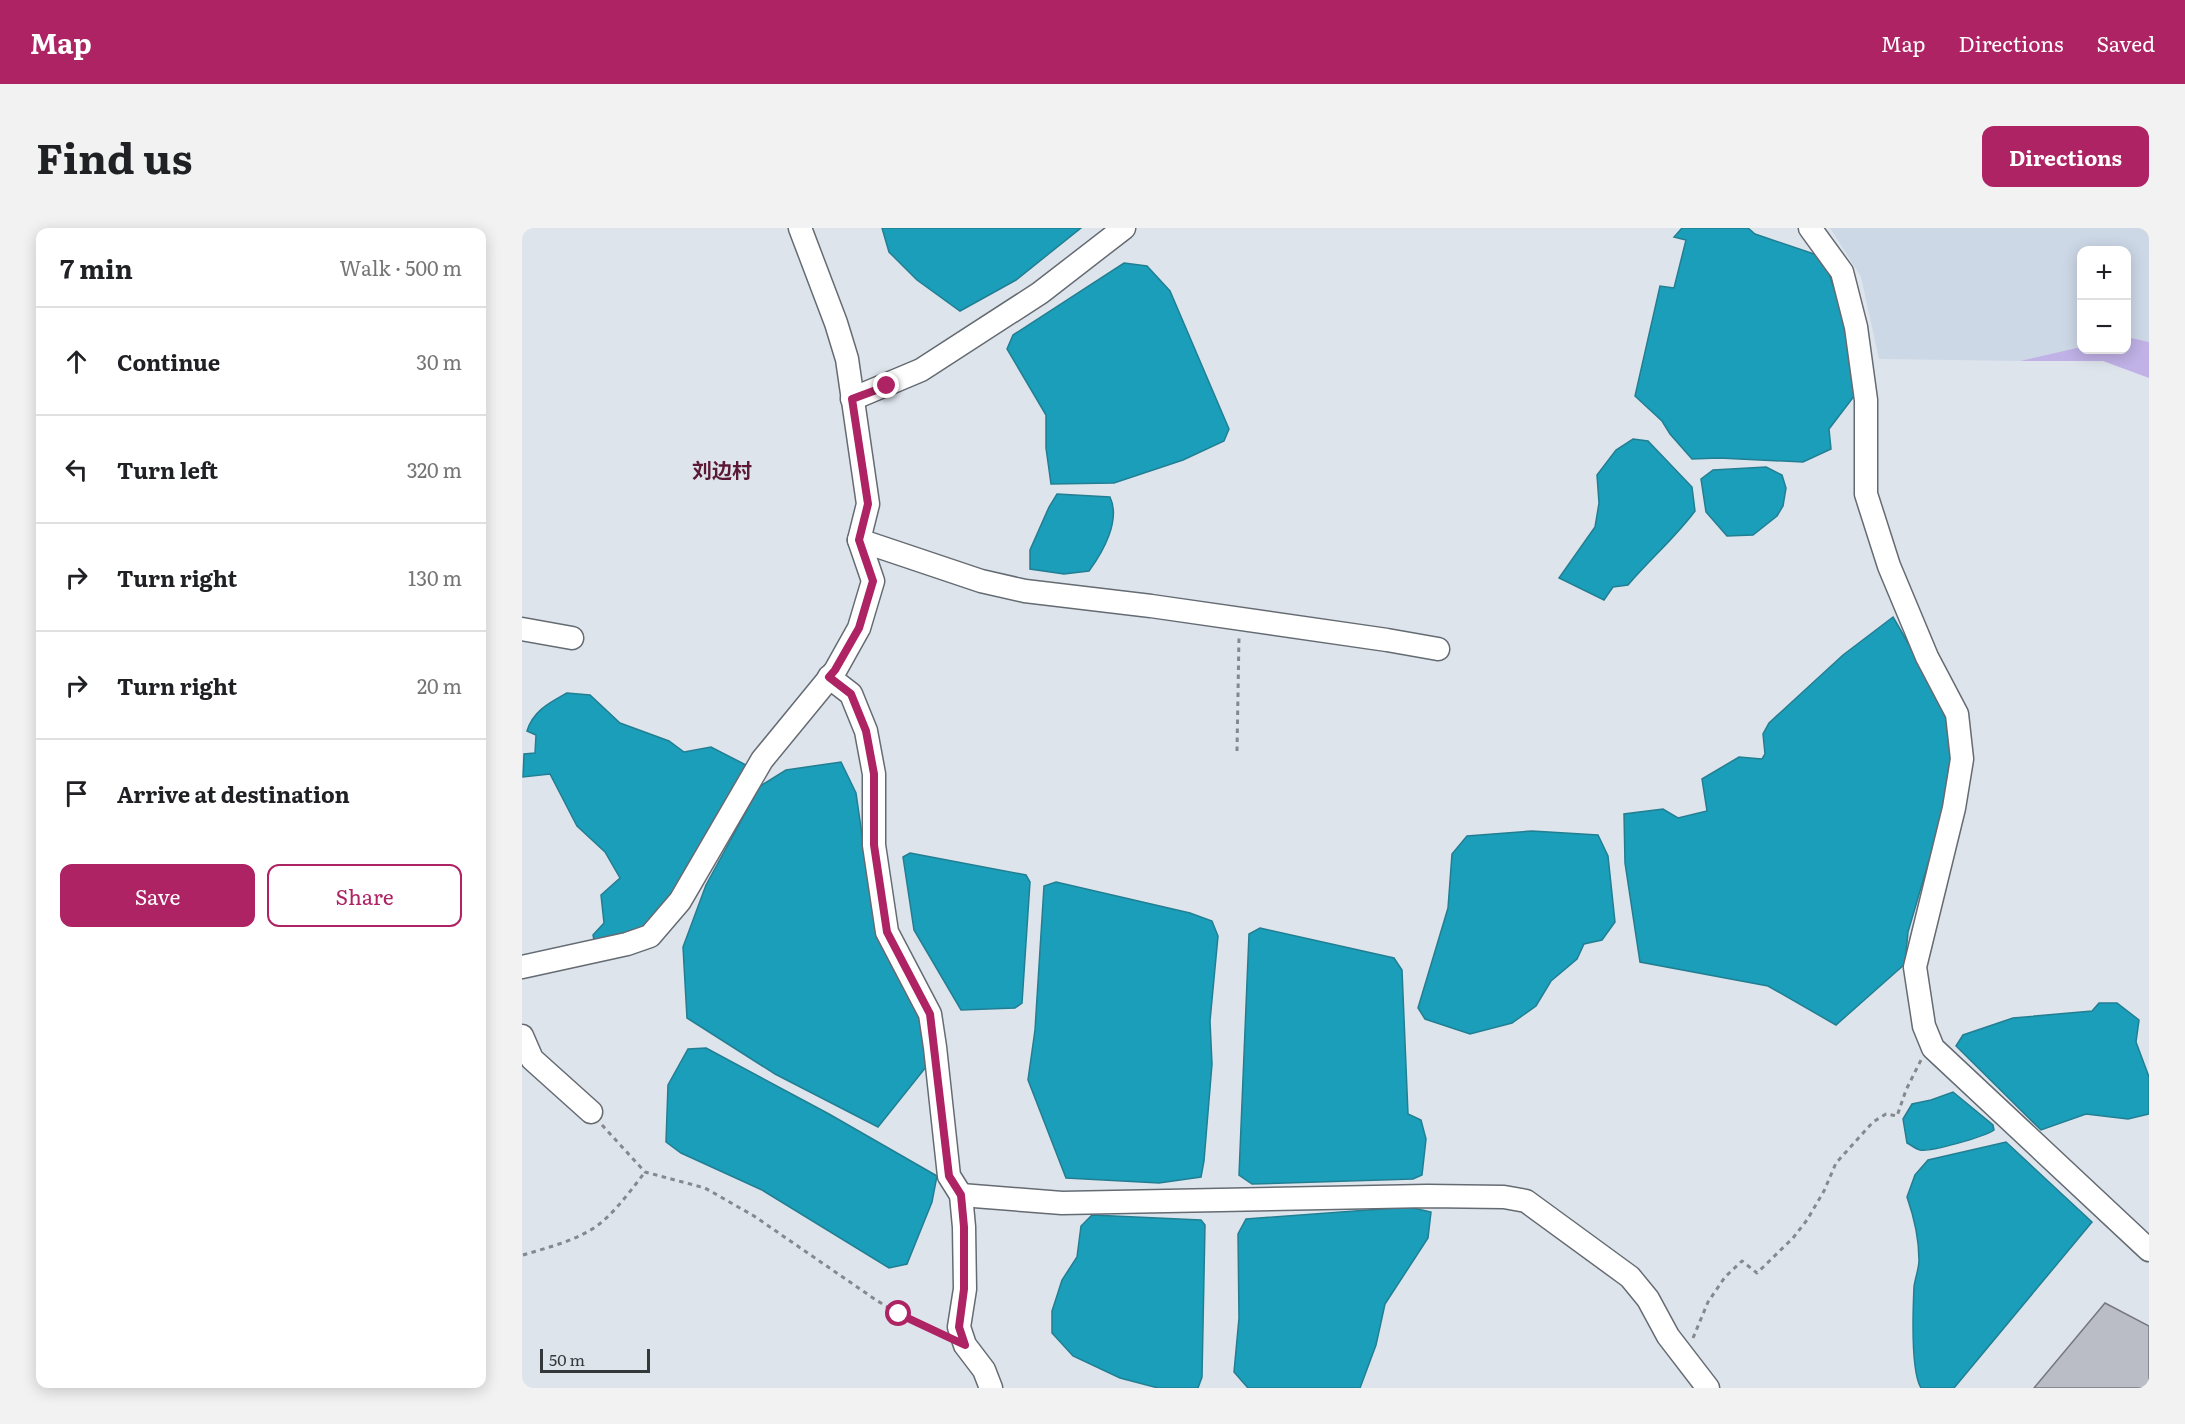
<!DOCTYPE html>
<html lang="en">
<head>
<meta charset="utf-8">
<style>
  body { margin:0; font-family:Literata,"Noto Sans SC",serif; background:#f2f2f2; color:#202124 }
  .controls { position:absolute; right:18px; top:18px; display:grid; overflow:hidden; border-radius:12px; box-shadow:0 3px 15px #0003 }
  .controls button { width:54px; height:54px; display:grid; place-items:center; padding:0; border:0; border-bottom:2px solid #e0e0e0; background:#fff; color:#202124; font:30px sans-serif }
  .scale { position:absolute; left:18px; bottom:15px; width:110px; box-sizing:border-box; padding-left:6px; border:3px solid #35383b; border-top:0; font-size:16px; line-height:21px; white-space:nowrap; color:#35383b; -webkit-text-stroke:4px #dee4ec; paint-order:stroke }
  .stop { position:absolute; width:18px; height:18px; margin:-14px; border:4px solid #ad2364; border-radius:50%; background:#fff }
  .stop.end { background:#ad2364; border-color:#fff; box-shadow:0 2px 6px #0008 }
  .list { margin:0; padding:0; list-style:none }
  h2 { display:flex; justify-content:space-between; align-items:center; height:78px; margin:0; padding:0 24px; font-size:26px }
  h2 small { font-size:20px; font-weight:400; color:#757577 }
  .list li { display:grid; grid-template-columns:39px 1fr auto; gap:18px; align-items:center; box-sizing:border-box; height:108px; padding:0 24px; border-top:2px solid #e0e0e0 }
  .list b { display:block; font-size:22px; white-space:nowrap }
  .list em { font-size:20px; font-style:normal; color:#757577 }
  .actions { display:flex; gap:12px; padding:18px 24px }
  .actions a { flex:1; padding:14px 0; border:2px solid #ad2364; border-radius:12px; text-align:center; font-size:21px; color:#ad2364 }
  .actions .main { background:#ad2364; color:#fff }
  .icon { flex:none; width:33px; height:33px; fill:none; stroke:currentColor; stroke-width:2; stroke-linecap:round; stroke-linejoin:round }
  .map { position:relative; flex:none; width:1627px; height:1160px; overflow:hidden; border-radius:12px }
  header { display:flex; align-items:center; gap:36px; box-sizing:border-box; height:84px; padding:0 30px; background:#ad2364; color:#fff }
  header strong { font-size:28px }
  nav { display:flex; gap:33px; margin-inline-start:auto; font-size:21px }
  .intro { display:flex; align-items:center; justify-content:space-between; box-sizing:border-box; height:144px; padding:0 36px }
  h1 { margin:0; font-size:42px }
  .button { padding:15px 27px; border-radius:12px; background:#ad2364; color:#fff; font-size:21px; font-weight:700 }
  main { display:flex; gap:36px; padding:0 36px }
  aside { flex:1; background:#fff; border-radius:12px; box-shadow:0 3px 15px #0003 }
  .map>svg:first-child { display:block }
  .built { fill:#cdd8e7 }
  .green { fill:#c0b1e6 }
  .water { fill:#1a9eb9; stroke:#227f93; stroke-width:1.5 }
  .building { fill:#bbbdc6; stroke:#767780; stroke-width:1.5 }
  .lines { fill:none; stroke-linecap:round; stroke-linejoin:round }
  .minor-casing { stroke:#656b72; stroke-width:25 }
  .path { stroke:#85898f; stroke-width:3; stroke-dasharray:4.5 4.5; stroke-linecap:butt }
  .minor { stroke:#fff; stroke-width:22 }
  .route { stroke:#ad2364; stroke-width:8 }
  .labels { text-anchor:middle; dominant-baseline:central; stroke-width:5; stroke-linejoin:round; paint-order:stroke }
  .quarter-label { font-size:20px; font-weight:bold; fill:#5a1834; stroke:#dee4ec }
</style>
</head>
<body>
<header>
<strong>Map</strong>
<nav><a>Map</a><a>Directions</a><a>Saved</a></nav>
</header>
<div class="intro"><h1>Find us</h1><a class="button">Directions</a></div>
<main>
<aside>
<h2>7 min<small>Walk · 500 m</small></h2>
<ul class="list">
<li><svg class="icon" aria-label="ahead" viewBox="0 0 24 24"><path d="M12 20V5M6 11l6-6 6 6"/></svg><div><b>Continue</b></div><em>30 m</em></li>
<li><svg class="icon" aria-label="left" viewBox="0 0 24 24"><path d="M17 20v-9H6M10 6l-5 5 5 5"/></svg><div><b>Turn left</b></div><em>320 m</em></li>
<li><svg class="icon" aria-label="right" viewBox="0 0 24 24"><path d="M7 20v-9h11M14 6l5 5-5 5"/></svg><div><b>Turn right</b></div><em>130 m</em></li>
<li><svg class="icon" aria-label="right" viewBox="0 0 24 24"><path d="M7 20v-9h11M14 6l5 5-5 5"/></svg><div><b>Turn right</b></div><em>20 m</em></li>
<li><svg class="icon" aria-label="arrive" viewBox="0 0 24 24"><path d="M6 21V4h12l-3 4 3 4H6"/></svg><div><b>Arrive at destination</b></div></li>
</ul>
<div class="actions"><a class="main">Save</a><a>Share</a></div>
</aside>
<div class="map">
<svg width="1627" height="1160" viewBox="0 0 1627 1160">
  <rect width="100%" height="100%" fill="#dee4ec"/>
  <polygon class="built" points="1308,0 1627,0 1627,114 1605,109 1604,22 1560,22 1559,119 1498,133 1357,131 1339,49"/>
  <polygon class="green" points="1605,109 1627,114 1627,150 1581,133 1498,133 1559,119 1560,122 1604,122"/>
  <g class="water">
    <polygon points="360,0 559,0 494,52 438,83 395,52 367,24"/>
    <polygon points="1160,0 1226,0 1233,6 1301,29 1337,131 1333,167 1307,201 1309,221 1281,234 1197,230 1170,231 1148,206 1140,193 1113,168 1138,58 1152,60 1164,12 1152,9"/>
    <polygon points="602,35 625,38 648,63 707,201 702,213 661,232 592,255 529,256 524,220 524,187 485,121 491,107"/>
    <path d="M1111,211L1126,213L1170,259L1173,283C1153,310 1128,331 1106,357L1091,359L1082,372L1037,350L1073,299L1077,275L1075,247L1094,222Z"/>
    <polygon points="1244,239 1260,247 1264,260 1261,278 1255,288 1231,307 1205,308 1184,284 1179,251 1191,242"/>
    <path d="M535,266L588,269C599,292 581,324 567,343L542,346L508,341V322L527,279Z"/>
    <polygon points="1371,389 1423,478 1432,536 1421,585 1386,704 1383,736 1314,797 1246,758 1118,734 1103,635 1102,586 1141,581 1156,590 1185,583 1180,551 1217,529 1240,531 1243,526 1241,506 1247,495 1321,427"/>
    <path d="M45,465L68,467L98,495L147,513L162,524L189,519L226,538L149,671L118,703L73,717L71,707L82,695L79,667L98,650L83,624L55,598L28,546L1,549L2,526L13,525L14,507L5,503C11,483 27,475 45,465Z"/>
    <polygon points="319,534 334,565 354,704 392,769 401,802 404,839 356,899 253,846 165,790 161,719 184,657 238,558 264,542"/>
    <polygon points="1010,603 1076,607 1086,628 1093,694 1080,712 1062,716 1055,731 1029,753 1014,778 990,795 948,806 903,791 896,780 926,680 930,626 945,608"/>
    <polygon points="388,625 504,647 508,654 500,775 493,780 439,782 392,702 381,629"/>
    <polygon points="534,654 668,685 690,693 696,708 688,793 690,836 682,933 679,949 637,955 544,950 506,852 513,802 522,658"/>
    <polygon points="738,700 872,730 880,742 886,886 899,892 904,911 900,947 891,951 730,956 717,947 727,706"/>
    <polygon points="1577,775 1595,775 1617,792 1614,814 1627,849 1627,886 1606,891 1564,886 1519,902 1434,818 1441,807 1491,790 1570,783"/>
    <polygon points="184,820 307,886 415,948 410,974 385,1036 367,1040 240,962 159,925 144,914 146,857 166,821"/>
    <path d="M1431,864L1471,897L1472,902C1462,909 1409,924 1398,922C1394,921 1389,917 1385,915L1381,891L1390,876L1409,872Z"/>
    <path d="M1484,914L1570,994L1432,1160H1399C1389,1143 1391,1081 1392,1059C1393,1050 1397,1041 1397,1032C1397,1010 1392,989 1385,969L1393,947L1406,932Z"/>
    <polygon points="887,979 909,984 906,1010 863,1076 854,1117 838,1160 726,1160 712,1144 717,1090 716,1006 724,991"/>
    <polygon points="570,987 679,992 683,997 680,1149 676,1160 636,1160 598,1150 551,1128 530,1105 530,1083 540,1052 555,1029 559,998"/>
  </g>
  <polygon class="building" points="1583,1075 1627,1098 1627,1160 1512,1160"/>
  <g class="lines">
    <g class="minor-casing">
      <g id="minor">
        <polyline points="1288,0 1320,44 1334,99 1344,172 1344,266 1367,338 1405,429 1435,486 1440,531 1432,580 1393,739 1402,798 1411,820 1627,1022"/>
        <polyline points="330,171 399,142 518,65 602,0"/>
        <polyline points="337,312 459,353 503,363 629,378 865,412 916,421"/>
        <polyline points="0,401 50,410"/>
        <polyline points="307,449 329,466 344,503 352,546 352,617 365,704 408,786 413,819 427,948 439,967 442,999 443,1061 437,1099 443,1117 462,1142 469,1160"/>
        <polyline points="0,739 105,716 128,708 158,673 240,532 313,443 337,400 351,353 337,312 346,276 325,131 314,95 278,0"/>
        <polyline points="0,808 10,831 69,884"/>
        <polyline points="439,967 540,975 905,968 982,969 1004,973 1108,1049 1126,1071 1146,1108 1186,1160"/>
      </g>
    </g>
    <g class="path">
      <polyline points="715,523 717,408"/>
      <polyline points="80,897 123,944 183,960 232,988 354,1072 377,1086 420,1106"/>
      <path d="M1,1027C27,1019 58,1012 80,994C96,980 110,961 123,944"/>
      <polyline points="1171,1110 1186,1074 1203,1049 1220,1033 1235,1045 1271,1010 1285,992 1302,963 1314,935 1351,894 1364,886 1375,888 1384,862 1399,832"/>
    </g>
    <use href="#minor" class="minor"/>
  </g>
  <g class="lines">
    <polyline class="route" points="365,158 330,171 346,276 337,312 351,353 337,400 313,442 307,449 329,466 344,503 352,546 352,617 365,704 408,786 427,948 439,967 442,999 442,1061 437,1099 443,1117 377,1086"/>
  </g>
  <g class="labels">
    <g class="quarter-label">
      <text x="200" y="241">刘边村</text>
    </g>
  </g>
</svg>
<div class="controls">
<button>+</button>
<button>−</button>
</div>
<div class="scale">50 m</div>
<div class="stop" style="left:377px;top:1086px"></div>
<div class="stop end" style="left:365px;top:158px"></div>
</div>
</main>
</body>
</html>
